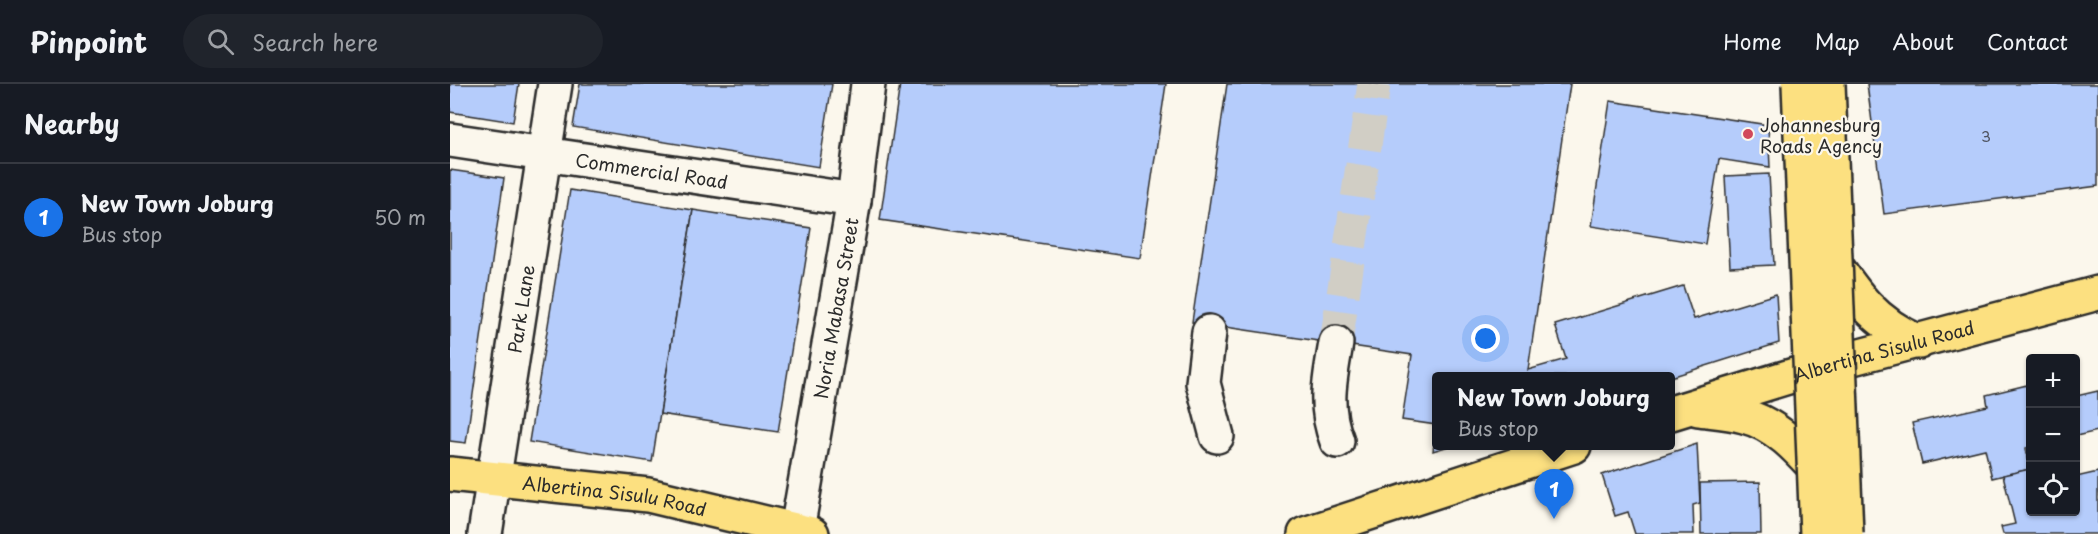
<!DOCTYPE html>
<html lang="en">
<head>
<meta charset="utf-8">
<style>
  body { margin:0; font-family:"Playpen Sans",sans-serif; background:#20242c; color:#f1f3f6 }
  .controls { position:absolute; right:18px; bottom:18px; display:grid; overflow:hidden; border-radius:6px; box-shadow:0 2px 4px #0004 }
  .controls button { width:54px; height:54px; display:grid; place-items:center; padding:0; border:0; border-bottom:2px solid #363941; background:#171b24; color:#f1f3f6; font:30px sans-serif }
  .you { position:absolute; left:1036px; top:255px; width:21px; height:21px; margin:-15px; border:4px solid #fff; border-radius:50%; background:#1a73e8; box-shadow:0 0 0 9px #1a73e833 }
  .badge { display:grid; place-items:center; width:39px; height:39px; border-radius:50%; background:#1a73e8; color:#fff; font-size:20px; font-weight:700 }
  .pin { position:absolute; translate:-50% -50px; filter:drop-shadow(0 2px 3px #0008) }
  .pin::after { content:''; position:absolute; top:32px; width:21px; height:18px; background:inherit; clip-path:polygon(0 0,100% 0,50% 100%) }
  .popup { position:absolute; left:982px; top:288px; width:243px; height:78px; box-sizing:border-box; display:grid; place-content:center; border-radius:6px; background:#171b24; filter:drop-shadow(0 2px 4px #0005); font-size:20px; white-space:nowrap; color:#9ea1a6 }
  .popup b { font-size:22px; color:#f1f3f6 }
  .popup::after { content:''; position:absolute; left:50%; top:100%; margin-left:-12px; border:12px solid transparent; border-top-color:#171b24 }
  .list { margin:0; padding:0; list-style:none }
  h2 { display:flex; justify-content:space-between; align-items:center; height:78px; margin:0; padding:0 24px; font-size:26px }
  h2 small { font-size:20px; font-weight:400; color:#9ea1a6 }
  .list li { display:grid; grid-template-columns:39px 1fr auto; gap:18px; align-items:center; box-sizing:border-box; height:108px; padding:0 24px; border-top:2px solid #363941 }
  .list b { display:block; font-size:22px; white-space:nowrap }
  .list p { margin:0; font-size:20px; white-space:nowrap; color:#9ea1a6 }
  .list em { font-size:20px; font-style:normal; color:#9ea1a6 }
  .icon { flex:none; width:33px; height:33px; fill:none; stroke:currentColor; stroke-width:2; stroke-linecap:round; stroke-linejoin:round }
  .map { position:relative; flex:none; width:1648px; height:450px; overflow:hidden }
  header { display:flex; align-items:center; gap:36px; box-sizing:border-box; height:84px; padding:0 30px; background:#171b24; border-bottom:2px solid #363941 }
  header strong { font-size:28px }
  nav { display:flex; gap:33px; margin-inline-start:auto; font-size:21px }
  .search { width:420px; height:54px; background:#20242c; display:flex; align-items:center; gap:15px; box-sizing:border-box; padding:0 21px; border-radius:33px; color:#9ea1a6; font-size:22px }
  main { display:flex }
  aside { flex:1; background:#171b24 }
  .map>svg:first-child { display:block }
  .building { fill:#b5ccfb; stroke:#2b2b2b; stroke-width:1.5 }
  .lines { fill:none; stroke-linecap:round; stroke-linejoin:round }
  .minor-tunnel { stroke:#d1cec5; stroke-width:33; stroke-dasharray:33 16; stroke-linecap:butt }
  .minor-casing { stroke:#2b2b2b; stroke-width:38 }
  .major-casing { stroke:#2b2b2b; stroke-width:38 }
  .minor { stroke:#fbf7ec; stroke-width:33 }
  .major { stroke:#fce080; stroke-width:33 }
  .highway-bridge-casing { stroke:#2b2b2b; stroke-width:38; stroke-linecap:butt }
  .highway-bridge { stroke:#fce080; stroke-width:33 }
  .poi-dot { fill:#d1495b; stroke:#fbf7ec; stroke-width:2 }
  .labels { text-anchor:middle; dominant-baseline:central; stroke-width:4.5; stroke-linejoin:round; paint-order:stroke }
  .number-label { font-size:15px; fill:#4e535f }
  .poi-label { font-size:18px; fill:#2b2b2b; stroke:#fbf7ec; text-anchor:start }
  .street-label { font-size:18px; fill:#2b2b2b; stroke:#fbf7ec }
</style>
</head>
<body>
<header>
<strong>Pinpoint</strong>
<div class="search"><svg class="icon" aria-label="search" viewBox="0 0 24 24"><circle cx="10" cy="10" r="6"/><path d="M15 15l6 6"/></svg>Search here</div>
<nav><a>Home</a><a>Map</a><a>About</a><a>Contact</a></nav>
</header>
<main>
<aside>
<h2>Nearby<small></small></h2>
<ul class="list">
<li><span class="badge">1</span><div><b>New Town Joburg</b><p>Bus stop</p></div><em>50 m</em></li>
</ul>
</aside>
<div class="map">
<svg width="1648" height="450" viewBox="0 0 1648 450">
  <rect width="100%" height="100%" fill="#fbf7ec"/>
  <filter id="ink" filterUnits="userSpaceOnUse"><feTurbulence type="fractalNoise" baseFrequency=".0167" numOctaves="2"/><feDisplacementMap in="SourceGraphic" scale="12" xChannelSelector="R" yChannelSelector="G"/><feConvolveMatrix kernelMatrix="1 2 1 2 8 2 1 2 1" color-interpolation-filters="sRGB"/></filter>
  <g filter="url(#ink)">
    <g class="building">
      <polygon points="0,0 69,0 63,38 0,28"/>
      <polygon points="130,0 382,0 369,83 123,43"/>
      <polygon points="450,0 716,0 690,174 430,136"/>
      <polygon points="777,0 1120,0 1078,286 1116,275 1105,241 1233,202 1244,235 1326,210 1329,259 1221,293 987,292 987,362 999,362 983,367 986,341 952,336 962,271 742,238"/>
      <polygon points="1417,0 1648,0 1648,102 1434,130"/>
      <polygon points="1160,17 1318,41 1320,83 1269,75 1255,160 1141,142"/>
      <polygon points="0,86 54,94 16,359 0,357"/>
      <polygon points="1319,90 1324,181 1280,183 1275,92"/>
      <polygon points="120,106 243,126 202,378 79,358"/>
      <polygon points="243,126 361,144 328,348 210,330"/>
      <polygon points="1577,301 1580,315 1580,363 1576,364 1580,385 1542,394 1535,365 1472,380 1462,339 1538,322 1536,311"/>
      <polygon points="1648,307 1648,347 1626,352 1626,312"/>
      <polygon points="1247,360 1250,419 1243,421 1244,450 1185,450 1178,428 1165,432 1152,391"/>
      <polygon points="1580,385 1580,428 1626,428 1626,393 1648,388 1648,450 1553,450 1551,443 1565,440 1553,391"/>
      <polygon points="1310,398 1311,450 1251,450 1250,399"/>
    </g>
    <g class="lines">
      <polyline class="minor-tunnel" points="886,259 924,0"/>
      <g class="minor-casing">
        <g id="minor">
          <path id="s1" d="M0,56L404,116"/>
          <polyline points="759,248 753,299 767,352"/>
          <path d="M886,259C880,296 873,321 887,357"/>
          <path id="s2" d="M347,446L404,116L418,0"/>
          <path id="s3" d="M35,450L105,0"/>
        </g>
      </g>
      <g class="major-casing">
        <g id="major">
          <path d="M1378,170C1404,209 1424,239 1469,258"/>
          <path d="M1248,325C1263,327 1279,328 1294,332C1330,341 1354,372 1378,398"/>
          <path id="s4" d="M1221,329L1380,280L1648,209"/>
          <path id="s5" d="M0,390L198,411L362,450"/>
          <polyline points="855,450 1124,362"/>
        </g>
      </g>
      <use href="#minor" class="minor"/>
      <use href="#major" class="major"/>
      <g class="highway-bridge-casing">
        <g id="highway-bridge">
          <polyline points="1349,0 1367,450"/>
          <polyline points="1378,0 1396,450"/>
        </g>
      </g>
      <use href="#highway-bridge" class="highway-bridge"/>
    </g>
  </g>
  <circle class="poi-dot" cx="1298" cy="50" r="6"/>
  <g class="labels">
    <g class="number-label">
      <text x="1536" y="51">3</text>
    </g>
    <g class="poi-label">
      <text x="1310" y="40">Johannesburg<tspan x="1310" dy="21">Roads Agency</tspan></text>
    </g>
    <g class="street-label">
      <text stroke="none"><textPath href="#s1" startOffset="204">Commercial Road</textPath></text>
      <text stroke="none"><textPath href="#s2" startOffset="225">Noria Mabasa Street</textPath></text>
      <text stroke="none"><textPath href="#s3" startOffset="228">Park Lane</textPath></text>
      <text stroke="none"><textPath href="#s4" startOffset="222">Albertina Sisulu Road</textPath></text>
      <text stroke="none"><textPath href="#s5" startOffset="166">Albertina Sisulu Road</textPath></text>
    </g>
  </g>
</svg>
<div class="controls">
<button>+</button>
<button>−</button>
<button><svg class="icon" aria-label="locate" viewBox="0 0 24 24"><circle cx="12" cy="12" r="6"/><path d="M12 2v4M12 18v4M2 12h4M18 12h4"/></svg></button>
</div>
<div class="you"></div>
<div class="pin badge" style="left:1104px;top:435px">1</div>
<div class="popup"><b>New Town Joburg</b>Bus stop</div>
</div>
</main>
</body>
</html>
